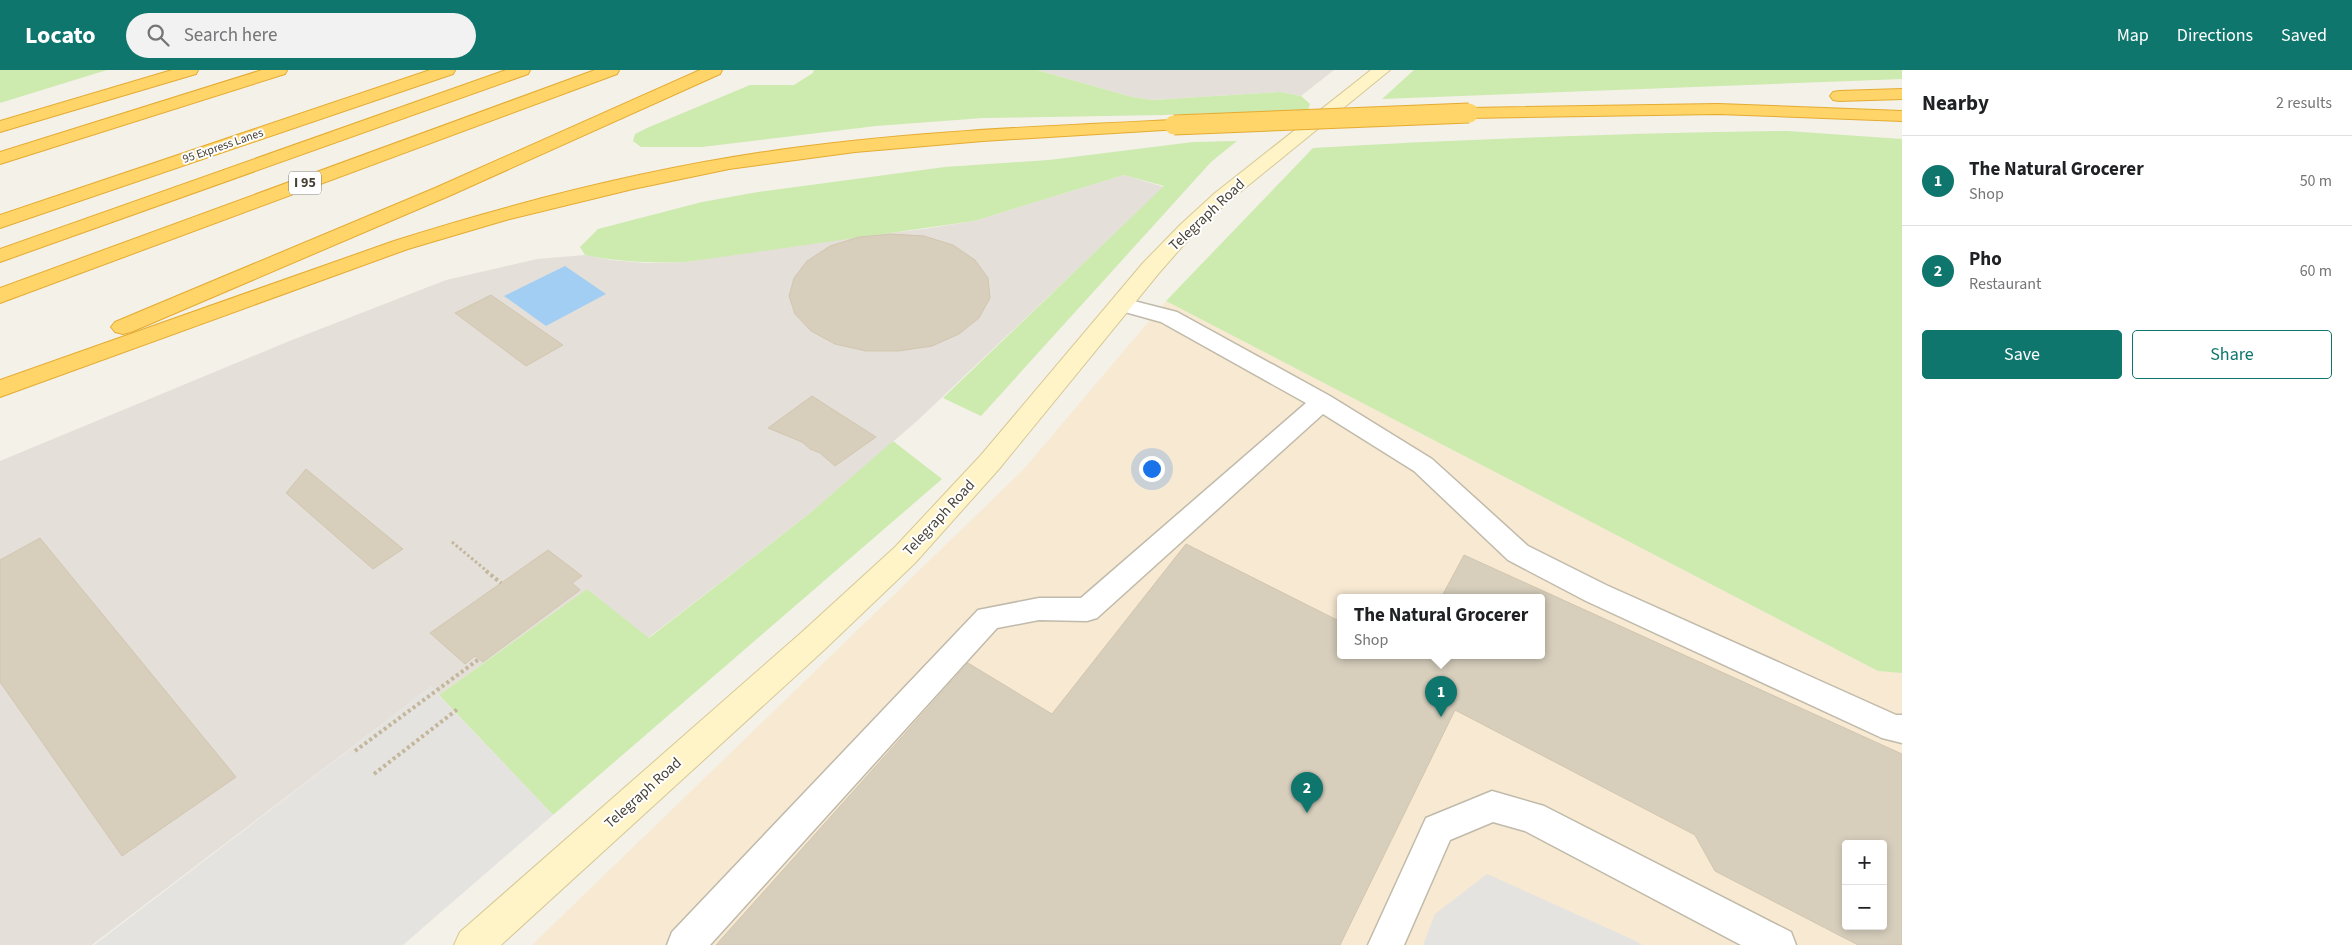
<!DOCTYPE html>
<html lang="en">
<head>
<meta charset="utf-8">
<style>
  body { margin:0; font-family:"Source Sans 3",sans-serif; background:#f2f2f2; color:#202124 }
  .controls { position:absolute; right:15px; bottom:15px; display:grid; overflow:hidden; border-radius:5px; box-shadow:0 2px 8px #0003 }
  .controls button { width:45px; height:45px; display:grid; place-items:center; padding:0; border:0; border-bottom:1px solid #e0e0e0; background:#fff; color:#202124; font:25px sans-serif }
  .you { position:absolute; left:1151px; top:398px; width:18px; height:18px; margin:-12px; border:4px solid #fff; border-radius:50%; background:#1a73e8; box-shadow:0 0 0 8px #1a73e833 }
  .badge { display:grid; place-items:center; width:32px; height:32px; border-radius:50%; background:#0f766e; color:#fff; font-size:16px; font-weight:700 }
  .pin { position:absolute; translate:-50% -41px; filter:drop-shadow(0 1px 2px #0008) }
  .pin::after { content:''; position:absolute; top:26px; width:18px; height:15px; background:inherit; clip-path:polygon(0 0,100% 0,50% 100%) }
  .popup { position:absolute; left:1337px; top:524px; width:208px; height:65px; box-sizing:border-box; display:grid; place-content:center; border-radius:5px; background:#fff; filter:drop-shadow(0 1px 4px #0005); font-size:16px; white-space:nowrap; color:#757577 }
  .popup b { font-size:19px; color:#202124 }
  .popup::after { content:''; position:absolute; left:50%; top:100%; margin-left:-10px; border:10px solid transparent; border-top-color:#fff }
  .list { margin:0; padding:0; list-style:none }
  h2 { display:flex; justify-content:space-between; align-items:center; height:65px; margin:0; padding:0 20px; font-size:21px }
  h2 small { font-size:16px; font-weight:400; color:#757577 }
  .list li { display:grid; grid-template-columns:32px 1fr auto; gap:15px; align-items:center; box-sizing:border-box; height:90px; padding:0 20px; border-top:1px solid #e0e0e0 }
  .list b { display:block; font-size:19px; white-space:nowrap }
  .list p { margin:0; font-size:16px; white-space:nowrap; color:#757577 }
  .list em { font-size:16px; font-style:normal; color:#757577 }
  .actions { display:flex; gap:10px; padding:15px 20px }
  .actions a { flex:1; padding:11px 0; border:1px solid #0f766e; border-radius:5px; text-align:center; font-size:18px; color:#0f766e }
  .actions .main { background:#0f766e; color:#fff }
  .icon { flex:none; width:28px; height:28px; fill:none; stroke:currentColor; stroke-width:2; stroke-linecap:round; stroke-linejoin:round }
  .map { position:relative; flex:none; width:1902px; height:875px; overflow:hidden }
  header { display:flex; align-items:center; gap:30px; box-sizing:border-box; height:70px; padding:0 25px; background:#0f766e; color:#fff }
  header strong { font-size:24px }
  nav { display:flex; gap:28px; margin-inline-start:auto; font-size:18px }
  .search { width:350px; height:45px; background:#f2f2f2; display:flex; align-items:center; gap:12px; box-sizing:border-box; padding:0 18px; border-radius:28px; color:#757577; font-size:19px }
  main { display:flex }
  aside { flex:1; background:#fff }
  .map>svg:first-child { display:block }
  .commercial { fill:#f7e9d2; fill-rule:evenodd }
  .industrial { fill:#e4e0d9 }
  .green { fill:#cdeaaf }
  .parking { fill:#e5e3e0 }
  .water { fill:#a2cef4 }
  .building { fill:#d7cebc; stroke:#d2c6af; fill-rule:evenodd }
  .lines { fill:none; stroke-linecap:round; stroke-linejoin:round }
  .lane-casing { stroke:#c0baaa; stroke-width:3 }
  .secondary-casing { stroke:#d7c896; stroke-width:2 }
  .highway-casing { stroke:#e4ab32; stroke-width:2 }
  .path-far1 { stroke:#c3b69a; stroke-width:3; stroke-dasharray:2.5 2.5; stroke-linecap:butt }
  .path { stroke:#c3b69a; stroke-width:4; stroke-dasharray:3 3; stroke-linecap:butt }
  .lane { fill:#fff; fill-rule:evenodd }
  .secondary { fill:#fff4c7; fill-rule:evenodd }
  .highway { fill:#ffd468; fill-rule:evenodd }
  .highway-bridge-casing { stroke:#e4ab32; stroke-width:21; stroke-linecap:butt }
  .highway-bridge { stroke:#ffd468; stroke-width:19 }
  .labels { text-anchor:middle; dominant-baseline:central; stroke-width:4; stroke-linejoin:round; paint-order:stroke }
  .far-street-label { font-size:12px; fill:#484236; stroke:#fff }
  .shield { fill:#fff; stroke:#7f7b72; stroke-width:1 }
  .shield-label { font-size:14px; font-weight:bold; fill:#484236 }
  .street-label { font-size:15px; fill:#484236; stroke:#fff }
</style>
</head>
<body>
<header>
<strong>Locato</strong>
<div class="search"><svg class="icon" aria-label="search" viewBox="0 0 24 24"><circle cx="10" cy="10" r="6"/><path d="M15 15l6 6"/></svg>Search here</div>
<nav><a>Map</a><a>Directions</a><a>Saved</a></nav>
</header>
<main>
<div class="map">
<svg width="1902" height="875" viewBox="0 0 1902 875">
  <rect width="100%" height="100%" fill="#f4f1e8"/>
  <path class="commercial" d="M1166,231L1878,601L1902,603V875H532L1023,400ZM1341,528H1541V586H1341ZM1846,774H1883V856H1846Z"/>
  <g class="industrial">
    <polygon points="1037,0 1334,0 1301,26 1281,22 1153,30 1132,27"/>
    <polygon points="1124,105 1164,117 917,351 809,444 648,568 587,519 439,625 431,617 92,875 0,875 0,391 287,272 446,210 537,189 585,185 611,190 646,193 686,192 835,169 924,159 974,151"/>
  </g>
  <g class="green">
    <polygon points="0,0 107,0 0,33"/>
    <polygon points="814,0 1037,0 1132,27 1153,30 1281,22 1301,26 1310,34 1308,40 1163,45 983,48 876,56 702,77 641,77 633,71 635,64 647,58 750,15 794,15 813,3"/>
    <polygon points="1414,0 1902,0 1902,9 1382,29"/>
    <path d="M1787,61L1902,69V603L1878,601L1166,231L1313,78C1471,69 1629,63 1787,61Z"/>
    <path d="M1237,71L1211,92L981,346L943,328L1164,116L1124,105L974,151L686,192C652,193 619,192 585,185L580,177L598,159L702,132L758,122L945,97L1049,90L1193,72Z"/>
    <polygon points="893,371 942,409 553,745 439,625 587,519 649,568 809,444"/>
  </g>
  <g class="parking">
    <polygon points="431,617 553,745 403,875 94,875"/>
    <polygon points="1487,804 1636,871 1642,875 1423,875 1435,844"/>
  </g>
  <polygon class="water" points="565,196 606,224 546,256 504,226"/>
  <g class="building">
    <polygon points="892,164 924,166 953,175 975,190 988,208 990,228 979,248 959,264 932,276 899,281 866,281 835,274 811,261 795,244 789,226 794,208 807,191 830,176 859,167"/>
    <polygon points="491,225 563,275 526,296 455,243"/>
    <polygon points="812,326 876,367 835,396 820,383 810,379 802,372 768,358"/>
    <polygon points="306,399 403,479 373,499 286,423"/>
    <polygon points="40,468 236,707 122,786 0,612 0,490"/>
    <path d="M1186,474L1341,552V586H1541V528H1441L1464,485L1902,684V875H1858L1715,801L1695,765L1455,640L1340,875H716L968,593L1052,644ZM1846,774H1883V856H1846Z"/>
    <polygon points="548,480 582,506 572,513 580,520 483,592 475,586 465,594 430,563"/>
  </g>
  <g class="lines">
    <g class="lane-casing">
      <g id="lane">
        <polygon points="1122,228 1177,242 1330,326 1432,389 1528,476 1606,515 1896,645 1902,645 1902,673 1882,668 1586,531 1508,490 1414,401 1323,344 1097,548 1087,551 1039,550 997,558 710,875 667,875 672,862 978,540 1039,528 1081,528 1306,333 1161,252 1114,239 1111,234 1114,229"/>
        <polygon points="1492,721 1544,736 1791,862 1796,875 1741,875 1525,761 1493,752 1450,770 1404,875 1368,875 1426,748"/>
      </g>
    </g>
    <g class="secondary-casing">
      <polygon id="secondary" points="1371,0 1390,0 1229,131 1194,163 1159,203 999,399 915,493 824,580 501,875 454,875 460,862 802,562 895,477 981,385 1143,193 1180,155 1215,123"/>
    </g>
    <g class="highway-casing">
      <g id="highway">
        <polygon points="172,0 198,0 196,4 0,62 0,51"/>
        <polygon points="262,0 287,0 285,4 0,94 0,82"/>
        <polygon points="430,0 455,0 453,4 0,158 0,145"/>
        <polygon points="506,0 530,0 528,4 0,192 0,179"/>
        <polygon points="595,0 619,0 617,4 0,233 0,218"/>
        <polygon points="700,0 722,0 720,4 449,126 131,262 123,264 115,262 111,257 115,252 435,118"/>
        <polygon points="1902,19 1902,29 1839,31 1833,30 1830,26 1833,22 1839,21"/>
        <polygon points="1718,34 1902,41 1902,51 1718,44 1469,48 1463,47 1460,43 1463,39 1469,38"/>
        <path d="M1174,50L1180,51L1183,55L1180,59L983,71L855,82L729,99L633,119L506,150L408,179L0,327V310L394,171C523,130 658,96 793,78C919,61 1047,56 1174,50Z"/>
      </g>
    </g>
    <polyline class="path-far1" points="452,472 488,502"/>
    <g class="path">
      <polyline points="486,501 501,513"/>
      <polyline points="355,681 479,589"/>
      <polyline points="374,704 459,638"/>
    </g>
    <use href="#lane" class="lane"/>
    <use href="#secondary" class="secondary"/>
    <use href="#highway" class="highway"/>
    <g class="highway-bridge-casing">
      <polyline id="highway-bridge" points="1174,55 1469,43"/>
    </g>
    <use href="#highway-bridge" class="highway-bridge"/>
  </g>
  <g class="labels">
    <g class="far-street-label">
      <text transform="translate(223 76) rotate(-19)">95 Express Lanes</text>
    </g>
    <rect class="shield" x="289" y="101.5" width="32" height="23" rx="4"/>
    <g class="shield-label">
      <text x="305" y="113">I 95</text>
    </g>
    <g class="street-label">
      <text transform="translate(1207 145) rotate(-43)">Telegraph Road</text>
      <text transform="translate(939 448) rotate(-47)">Telegraph Road</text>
      <text transform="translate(643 723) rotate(-42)">Telegraph Road</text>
    </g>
  </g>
</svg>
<div class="controls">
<button>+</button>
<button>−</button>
</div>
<div class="you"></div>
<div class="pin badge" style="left:1441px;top:647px">1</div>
<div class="popup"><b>The Natural Grocerer</b>Shop</div>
<div class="pin badge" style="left:1307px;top:743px">2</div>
</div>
<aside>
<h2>Nearby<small>2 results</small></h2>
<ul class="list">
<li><span class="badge">1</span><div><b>The Natural Grocerer</b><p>Shop</p></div><em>50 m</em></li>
<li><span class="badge">2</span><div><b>Pho</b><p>Restaurant</p></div><em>60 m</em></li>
</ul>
<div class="actions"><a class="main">Save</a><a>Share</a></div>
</aside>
</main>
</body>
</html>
